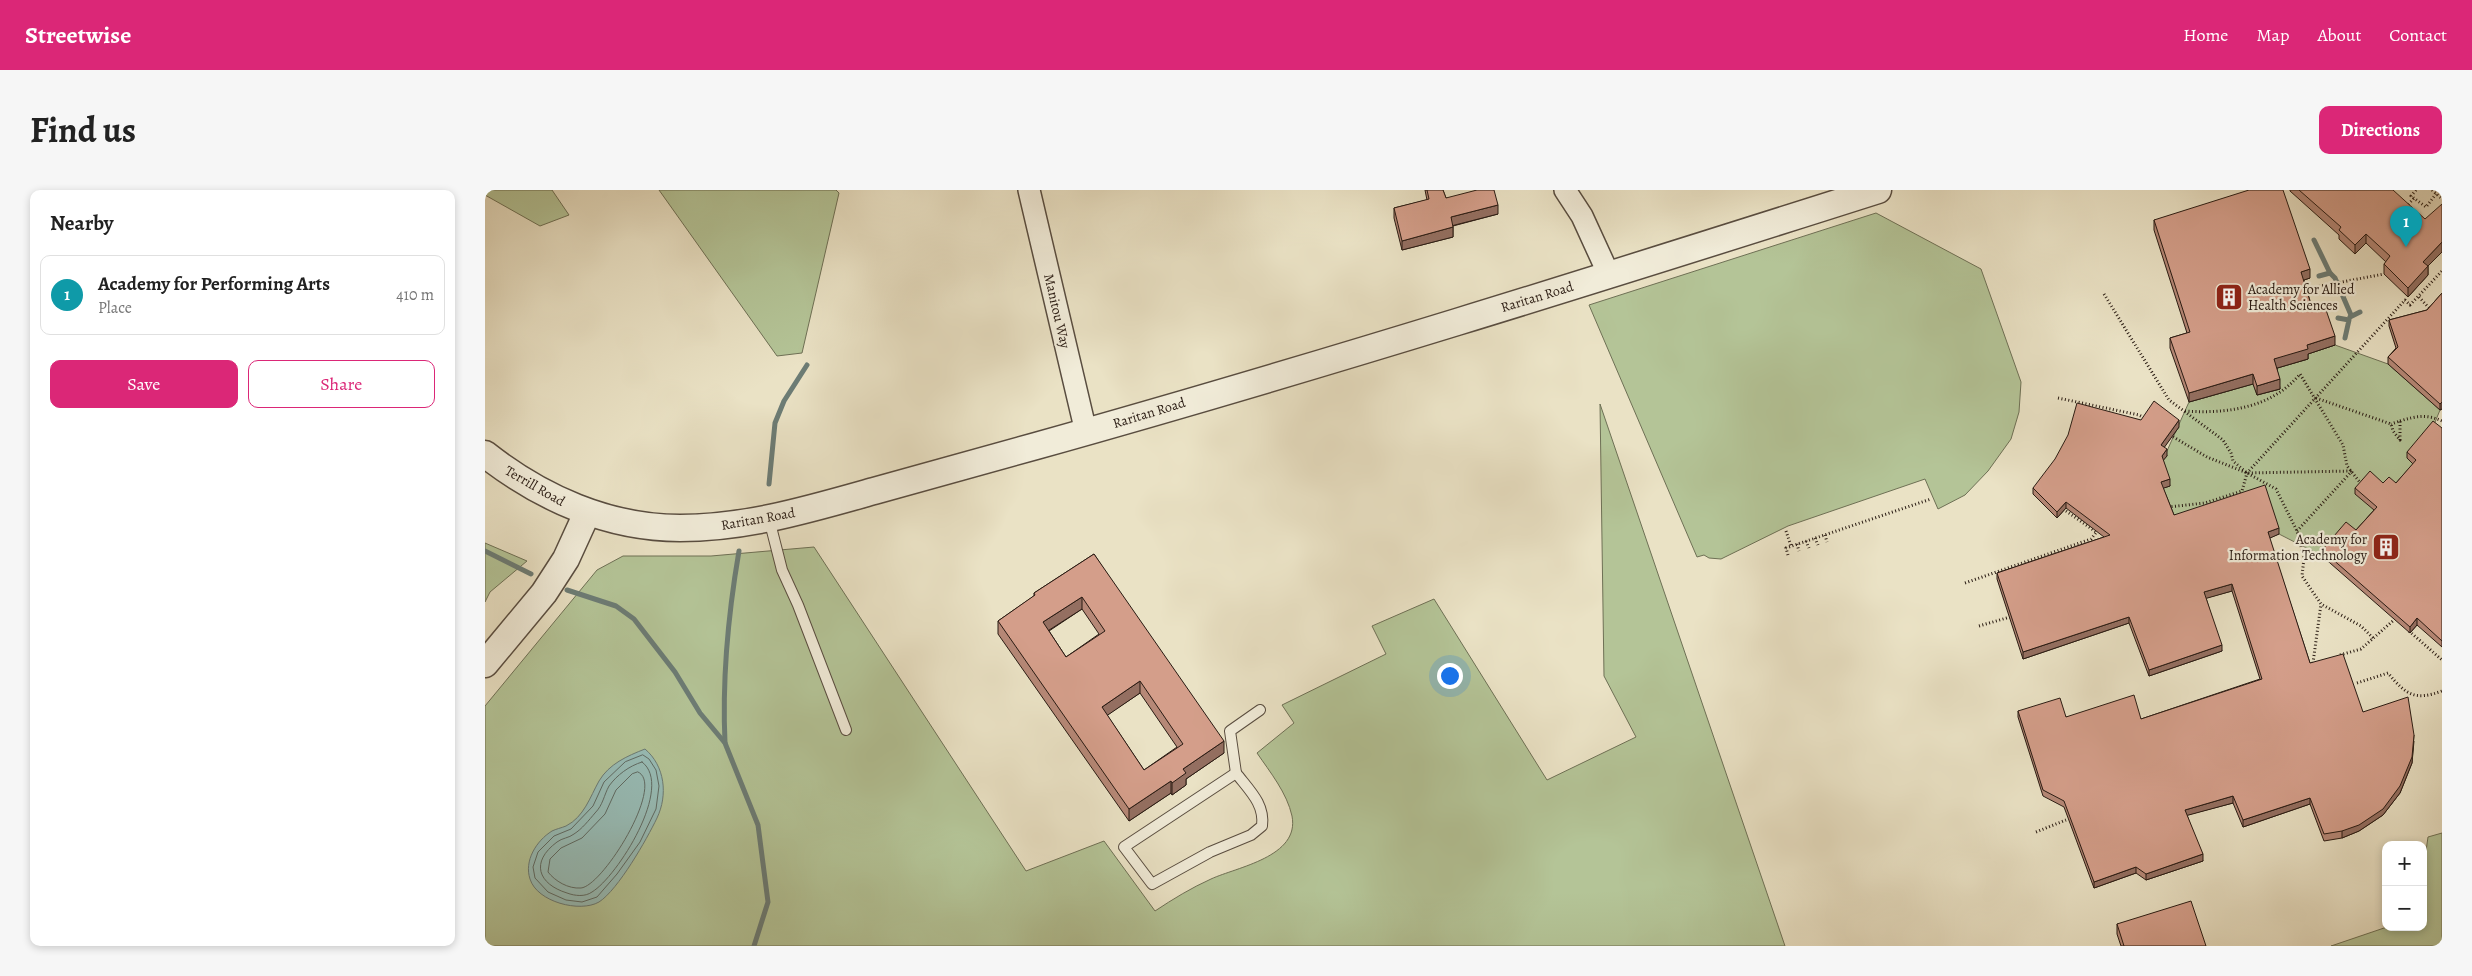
<!DOCTYPE html>
<html lang="en">
<head>
<meta charset="utf-8">
<style>
  body { margin:0; font-family:Alegreya,serif; background:#f6f6f6; color:#222 }
  .controls { position:absolute; right:15px; bottom:15px; display:grid; overflow:hidden; border-radius:10px; box-shadow:0 2px 8px #0003 }
  .controls button { width:45px; height:45px; display:grid; place-items:center; padding:0; border:0; border-bottom:1px solid #e0e0e0; background:#fff; color:#222; font:25px sans-serif }
  .you { position:absolute; left:964px; top:485px; width:18px; height:18px; margin:-12px; border:4px solid #fff; border-radius:50%; background:#1a73e8; box-shadow:0 0 0 8px #1a73e833 }
  .badge { display:grid; place-items:center; width:32px; height:32px; border-radius:50%; background:#db2777; color:#fff; font-size:16px; font-weight:700 }
  .pin { position:absolute; translate:-50% -41px; filter:drop-shadow(0 1px 2px #0008) }
  .pin::after { content:''; position:absolute; top:26px; width:18px; height:15px; background:inherit; clip-path:polygon(0 0,100% 0,50% 100%) }
  .list { margin:0; padding:0; list-style:none }
  h2 { display:flex; justify-content:space-between; align-items:center; height:65px; margin:0; padding:0 20px; font-size:21px }
  h2 small { font-size:16px; font-weight:400; color:#767676 }
  .list li { display:grid; grid-template-columns:32px 1fr auto; gap:15px; align-items:center; box-sizing:border-box; height:80px; margin:0 10px 10px; padding:0 10px; border:1px solid #e0e0e0; border-radius:10px }
  .list b { display:block; font-size:19px; white-space:nowrap }
  .list p { margin:0; font-size:16px; white-space:nowrap; color:#767676 }
  .list em { font-size:16px; font-style:normal; color:#767676 }
  .actions { display:flex; gap:10px; padding:15px 20px }
  .actions a { flex:1; padding:11px 0; border:1px solid #db2777; border-radius:10px; text-align:center; font-size:18px; color:#db2777 }
  .actions .main { background:#db2777; color:#fff }
  .map { position:relative; flex:none; width:1957px; height:756px; overflow:hidden; border-radius:10px }
  header { display:flex; align-items:center; gap:30px; box-sizing:border-box; height:70px; padding:0 25px; background:#db2777; color:#fff }
  header strong { font-size:24px }
  nav { display:flex; gap:28px; margin-inline-start:auto; font-size:18px }
  .intro { display:flex; align-items:center; justify-content:space-between; box-sizing:border-box; height:120px; padding:0 30px }
  h1 { margin:0; font-size:35px }
  .button { padding:12px 22px; border-radius:10px; background:#db2777; color:#fff; font-size:18px; font-weight:700 }
  main { display:flex; gap:30px; padding:0 30px }
  aside { flex:1; background:#fff; border-radius:10px; box-shadow:0 2px 8px #0003 }
  .map>svg:first-child { display:block }
  .green { fill:#b4c497; stroke:#6e7055 }
  .water { fill:#98bdb7; stroke:#6c7c75 }
  .lines { fill:none; stroke-linecap:round; stroke-linejoin:round }
  .shore { stroke:#606c65; stroke-width:1 }
  .stream { stroke:#6c7c75; stroke-width:5 }
  .service-casing { stroke:#594d40; stroke-width:12 }
  .minor-casing { stroke:#594d40; stroke-width:24 }
  .tertiary-casing { stroke:#594d40; stroke-width:29 }
  .path { stroke:#291b13; stroke-width:3; stroke-dasharray:1 2.5; stroke-linecap:butt }
  .service { stroke:#f1ecd9; stroke-width:10 }
  .minor { stroke:#f1ecd9; stroke-width:21 }
  .tertiary { stroke:#f1ecd9; stroke-width:26 }
  .wall { fill:#b68877; stroke:#291b13; fill-rule:evenodd }
  .shaded-wall { fill:#946f61; stroke:#291b13 }
  .building { fill:#d49e8a; stroke:#291b13; fill-rule:evenodd }
  .labels { text-anchor:middle; dominant-baseline:central; stroke-width:4.5; stroke-linejoin:round; paint-order:stroke }
  .poi-label { font-size:14px; fill:#291b13; stroke:#f1ecd9; text-anchor:start }
  .street-label { font-size:14px; fill:#291b13; stroke:#f1ecd9 }
</style>
</head>
<body>
<header>
<strong>Streetwise</strong>
<nav><a>Home</a><a>Map</a><a>About</a><a>Contact</a></nav>
</header>
<div class="intro"><h1>Find us</h1><a class="button">Directions</a></div>
<main>
<aside>
<h2>Nearby<small></small></h2>
<ul class="list">
<li><span class="badge" style="background:#0f9aa8">1</span><div><b>Academy for Performing Arts</b><p>Place</p></div><em>410 m</em></li>
</ul>
<div class="actions"><a class="main">Save</a><a>Share</a></div>
</aside>
<div class="map">
<svg width="1957" height="756" viewBox="0 0 1957 756">
  <rect width="100%" height="100%" fill="#eae2c5"/>
  <filter id="stains"><feTurbulence type="fractalNoise" baseFrequency=".004" numOctaves="4"/><feColorMatrix values="0 0 0 0 .2 0 0 0 0 .09 0 0 0 0 .02 0 0 0 .5 -.17"/></filter>
  <radialGradient id="worn" r=".72"><stop offset=".6" stop-color="#630" stop-opacity="0"/><stop offset="1" stop-color="#630" stop-opacity=".3"/></radialGradient>
  <g class="green">
    <polygon points="0,0 67,0 84,25 55,36 0,5"/>
    <polygon points="174,0 351,0 354,3 317,163 292,166"/>
    <polygon points="1391,23 1496,79 1536,192 1534,222 1526,249 1503,281 1480,305 1453,319 1440,289 1303,336 1236,369 1224,368 1219,365 1212,367 1104,115"/>
    <polygon points="1850,155 1903,174 1955,220 1948,237 1922,268 1931,276 1871,347 1861,339 1837,366 1794,344 1780,301 1689,330 1653,306 1677,272 1704,212 1747,200 1766,188 1772,205 1795,199 1789,179 1823,169 1822,164"/>
    <path d="M1115,214L1300,756H0V516L112,380L138,366H226L329,357L541,681L619,651L670,721C688,709 706,698 726,689C752,677 815,667 807,626C802,603 785,582 772,563L809,533L797,515L901,464L887,436L949,409L1062,590L1151,547L1119,486Z"/>
    <polygon points="0,353 42,371 5,402 0,412"/>
    <polygon points="1957,643 1957,756 1846,756 1902,737 1938,737 1938,682 1943,647"/>
  </g>
  <path class="water" d="M160,559C180,576 183,605 172,628C162,649 133,700 114,712C95,723 52,712 45,689C39,671 51,651 67,641C71,639 76,638 81,636C99,627 105,607 114,591C124,574 142,566 160,559Z"/>
  <g class="lines">
    <g class="shore">
      <polygon points="158,565 164,569 171,580 174,596 171,619 155,652 132,684 112,707 97,712 81,710 63,702 50,688 48,677 53,662 69,646 86,639 108,616 119,592 140,572"/>
      <path d="M157,572C190,596 132,687 107,702C100,707 90,706 82,703C53,694 45,672 72,652C77,648 84,648 89,644C97,639 104,630 110,623C118,615 119,605 124,596C132,585 144,576 157,572Z"/>
      <path d="M153,582C181,594 118,696 96,698C83,699 70,691 63,682L65,669L76,658L97,648L120,624L131,600L147,584Z"/>
    </g>
    <g class="stream">
      <polyline points="1829,50 1845,83"/>
      <polyline points="1834,86 1845,83 1850,88 1866,125"/>
      <polyline points="1865,127 1875,122"/>
      <polyline points="1853,128 1864,130 1860,148"/>
      <polyline points="284,294 290,233 299,211 322,175"/>
      <polyline points="0,361 46,384"/>
      <polyline points="82,400 131,416 149,429 190,482 215,523 240,553 273,635 283,712 269,756"/>
      <path d="M240,553C237,488 243,425 254,361"/>
    </g>
    <g class="service-casing">
      <g id="service">
        <polyline points="284,329 297,380 313,415 361,540"/>
        <path d="M751,583C764,600 780,614 777,636L766,645L725,662L667,694L639,657Z"/>
        <polyline points="751,583 745,541 775,520"/>
      </g>
    </g>
    <g class="minor-casing">
      <g id="minor">
        <polyline points="544,0 601,242"/>
        <polyline points="1080,0 1097,26 1124,85"/>
      </g>
    </g>
    <g class="tertiary-casing">
      <g id="tertiary">
        <path d="M0,264C56,308 123,338 195,338C262,338 325,319 389,301C443,286 497,271 551,256C833,177 1113,89 1393,0"/>
        <polyline points="0,474 59,403 81,369 102,323"/>
      </g>
    </g>
    <g class="path">
      <polyline points="1931,0 1926,6 1941,17 1951,4"/>
      <polyline points="1947,0 1957,9"/>
      <polyline points="1921,17 1929,8"/>
      <polyline points="1820,99 1899,84"/>
      <polyline points="1619,104 1684,210 1738,250 1746,263 1748,271 1762,283 1791,299 1812,341 1819,368 1817,386 1836,414 1876,436 1889,449"/>
      <polyline points="1934,107 1945,119"/>
      <polyline points="1573,208 1654,225 1661,229"/>
      <polyline points="1831,208 1906,234 1908,241 1915,250 1915,231 1906,234"/>
      <path d="M1700,221C1742,224 1787,218 1815,184L1858,255L1862,276L1877,295"/>
      <path d="M1915,231C1931,226 1942,224 1957,231"/>
      <polyline points="1685,245 1722,267 1762,283 1867,281"/>
      <polyline points="1683,317 1720,313 1757,301 1762,283 1920,110 1925,115 1957,81"/>
      <polyline points="1581,321 1611,342"/>
      <polyline points="1301,341 1306,356"/>
      <polyline points="1812,341 1867,281"/>
      <polyline points="1340,345 1342,352"/>
      <polyline points="1330,348 1333,355"/>
      <polyline points="1321,351 1324,358"/>
      <polyline points="1312,354 1314,361"/>
      <polyline points="1303,365 1301,358 1446,309"/>
      <polyline points="1480,393 1606,349 1614,339"/>
      <polyline points="1494,436 1525,427"/>
      <polyline points="1924,441 1957,470"/>
      <polyline points="1855,465 1876,459 1910,429"/>
      <polyline points="1828,473 1836,414"/>
      <path d="M1872,493L1903,483C1921,505 1930,511 1957,501"/>
      <polyline points="1551,642 1581,630"/>
    </g>
    <use href="#service" class="service"/>
    <use href="#minor" class="minor"/>
    <use href="#tertiary" class="tertiary"/>
  </g>
  <g class="wall">
    <polygon points="940,0 958,0 961,8 1013,24 968,36 968,47 917,60 909,28 909,18 942,10"/>
    <polygon points="1805,0 1908,0 1943,76 1943,85 1923,107 1899,84 1899,74 1901,72 1881,53 1870,64 1854,49 1854,45 1805,1"/>
    <polygon points="1669,30 1825,88 1819,90 1828,121 1850,155 1823,164 1823,169 1792,178 1795,199 1772,205 1768,194 1704,212 1685,158 1685,148 1702,143 1669,40"/>
    <polygon points="1957,103 1957,219 1955,220 1903,174 1903,167 1911,158 1904,136 1904,130 1942,120"/>
    <polygon points="1694,237 1679,257 1682,266 1678,270 1685,296 1678,298 1689,325 1794,344 1784,348 1825,473 1878,522 1929,551 1927,573 1915,603 1898,625 1874,641 1857,648 1839,651 1825,614 1758,637 1748,613 1702,625 1718,671 1661,690 1651,683 1609,698 1579,617 1558,606 1533,527 1533,521 1581,527 1656,529 1775,489 1747,401 1721,408 1737,461 1664,486 1644,433 1538,469 1512,389 1512,383 1619,347 1581,318 1572,328 1548,304 1548,298"/>
    <polygon points="1957,238 1957,457 1932,435 1925,443 1837,366 1837,360 1871,340 1889,320 1870,304 1870,298 1898,293 1911,293 1928,274 1922,268 1922,262"/>
    <path d="M609,364L739,563L701,589V595L687,605L686,603L644,631L513,444V431L549,406V403ZM597,419L614,444L581,467L564,441ZM655,503L692,557L659,580L622,525Z"/>
    <polygon points="1632,734 1721,756 1636,756 1632,744"/>
  </g>
  <g class="shaded-wall">
    <polygon points="1013,15 1013,24 966,36 966,27"/>
    <polygon points="968,37 968,47 917,60 917,51"/>
    <polygon points="1881,44 1881,53 1870,64 1870,55"/>
    <polygon points="1957,52 1957,62 1943,76 1943,85 1923,107 1923,98 1938,72"/>
    <polygon points="1825,79 1825,88 1816,91 1816,82"/>
    <polygon points="1850,146 1850,155 1823,164 1823,169 1789,179 1789,169 1822,155"/>
    <polygon points="1768,184 1768,194 1704,212 1704,203"/>
    <polygon points="1795,189 1795,199 1772,205 1772,196"/>
    <polygon points="1957,212 1957,219 1955,220 1955,214"/>
    <polygon points="1694,230 1694,237 1676,262 1676,255"/>
    <polygon points="1682,259 1682,266 1677,272 1677,266"/>
    <polygon points="1685,289 1685,296 1676,299 1676,292"/>
    <polygon points="1581,312 1581,318 1572,328 1572,322"/>
    <polygon points="1794,338 1794,344 1783,349 1783,342"/>
    <polygon points="1747,394 1747,401 1719,409 1719,402"/>
    <polygon points="597,407 597,419 558,444 558,432"/>
    <polygon points="1644,427 1644,433 1538,469 1538,462"/>
    <polygon points="1932,428 1932,435 1925,443 1925,437"/>
    <polygon points="1737,455 1737,461 1664,486 1664,480"/>
    <polygon points="655,491 655,503 617,529 617,517"/>
    <polygon points="1929,545 1927,573 1915,603 1898,625 1874,641 1857,648 1857,641"/>
    <polygon points="739,551 739,563 701,589 701,595 687,605 687,593 698,579"/>
    <polygon points="686,591 686,603 644,631 644,619"/>
    <polygon points="1748,606 1748,613 1700,626 1700,620"/>
    <polygon points="1825,608 1825,614 1758,637 1758,630"/>
    <polygon points="1718,664 1718,671 1661,690 1661,684"/>
    <polygon points="1651,677 1651,683 1609,698 1609,692"/>
  </g>
  <g class="building">
    <polygon points="942,0 958,0 961,8 992,0 1009,0 1013,15 966,27 968,37 917,51 909,18 944,9"/>
    <polygon points="1764,0 1798,0 1825,79 1816,82 1828,121 1840,117 1850,146 1822,155 1823,159 1789,169 1795,189 1772,196 1768,184 1704,203 1685,148 1705,142 1669,30"/>
    <polygon points="1814,0 1908,0 1940,29 1957,14 1957,52 1938,72 1943,76 1923,98 1899,74 1905,66 1881,44 1870,55 1854,40 1856,37"/>
    <polygon points="1957,103 1957,212 1955,214 1903,167 1913,157 1904,130 1942,120"/>
    <polygon points="1669,211 1694,230 1676,255 1682,259 1677,266 1685,289 1676,292 1689,325 1780,295 1794,338 1783,342 1825,473 1858,464 1878,522 1923,507 1929,545 1927,567 1915,596 1898,619 1874,635 1857,641 1839,644 1825,608 1758,630 1748,606 1700,620 1718,664 1661,684 1651,677 1609,692 1579,611 1558,600 1533,521 1575,508 1581,527 1649,505 1656,529 1777,489 1747,394 1719,402 1737,455 1664,480 1644,427 1538,462 1512,383 1625,345 1581,312 1572,322 1548,298 1570,269 1583,245 1592,213 1656,230"/>
    <polygon points="1948,231 1957,238 1957,451 1932,428 1925,437 1837,360 1861,332 1871,340 1892,317 1870,298 1885,281 1898,293 1904,287 1911,293 1931,270 1922,262"/>
    <path d="M609,364L739,551L698,579L701,583L687,593L686,591L644,619L513,431L550,405L549,403ZM597,407L620,441L581,467L558,432ZM655,491L698,554L659,580L617,517Z"/>
    <polygon points="1706,711 1721,756 1639,756 1632,734"/>
  </g>
  <defs>
    <g id="building-square" transform="scale(1.4375)"><rect x="-9" y="-9" width="18" height="18" rx="4" fill="#8f2418" stroke="#f1ecd9"/><path d="M-4-6H4V6H1V3H-1V6H-4ZM-2.5-4.3h1.7v1.8h-1.7ZM.8-4.3h1.7v1.8H.8ZM-2.5-1h1.7V.8h-1.7ZM.8-1h1.7V.8H.8Z" fill="#fff"/></g>
  </defs>
  <g fill-rule="evenodd">
    <use href="#building-square" x="1744" y="107"/>
    <use href="#building-square" x="1901" y="357"/>
  </g>
  <g class="labels">
    <g class="poi-label">
      <text x="1763" y="99">Academy for Allied<tspan x="1763" dy="16">Health Sciences</tspan></text>
      <text x="1882" y="349" text-anchor="end">Academy for<tspan x="1882" dy="16">Information Technology</tspan></text>
    </g>
    <g class="street-label">
      <text transform="translate(1052 107) rotate(-17)">Raritan Road</text>
      <text transform="translate(572 121) rotate(77)">Manitou Way</text>
      <text transform="translate(664 223) rotate(-17)">Raritan Road</text>
      <text transform="translate(50 296) rotate(30)">Terrill Road</text>
      <text transform="translate(273 329) rotate(-10)">Raritan Road</text>
    </g>
  </g>
  <rect width="100%" height="100%" filter="url(#stains)"/>
  <rect width="100%" height="100%" fill="url(#worn)"/>
</svg>
<div class="controls">
<button>+</button>
<button>−</button>
</div>
<div class="you"></div>
<div class="pin badge" style="left:1921px;top:57px;background:#0f9aa8">1</div>
</div>
</main>
</body>
</html>
